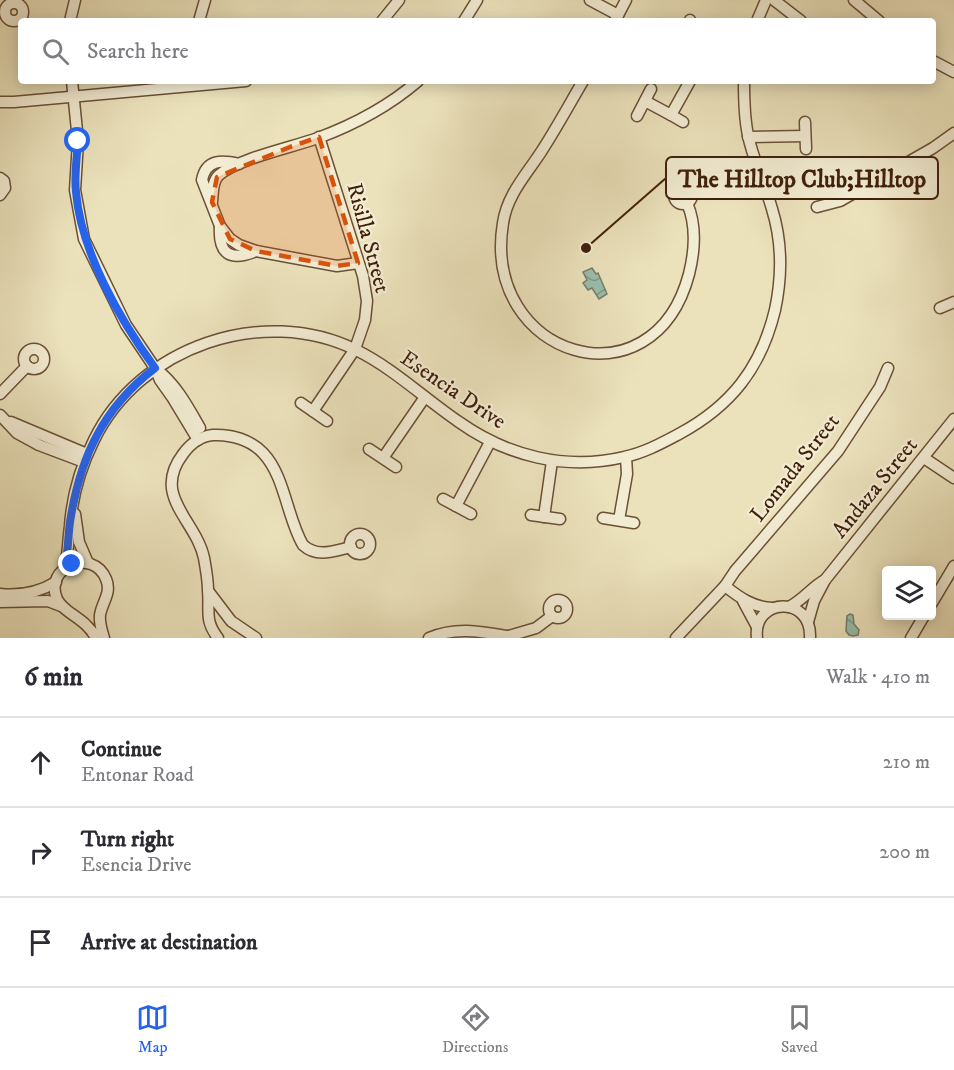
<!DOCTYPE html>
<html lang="en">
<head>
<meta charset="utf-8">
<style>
  body { margin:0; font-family:"IM FELL DW Pica",serif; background:#f7f7f7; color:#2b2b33 }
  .controls { position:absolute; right:18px; bottom:18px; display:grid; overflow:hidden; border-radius:6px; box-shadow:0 3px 15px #0003 }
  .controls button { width:54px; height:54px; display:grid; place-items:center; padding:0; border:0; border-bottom:2px solid #e1e1e2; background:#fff; color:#2b2b33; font:30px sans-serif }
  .stop { position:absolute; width:18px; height:18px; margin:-14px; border:4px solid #2563eb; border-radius:50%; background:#fff }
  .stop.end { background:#2563eb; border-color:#fff; box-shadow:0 2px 6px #0008 }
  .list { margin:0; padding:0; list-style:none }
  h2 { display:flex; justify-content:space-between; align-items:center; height:78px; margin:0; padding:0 24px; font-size:26px }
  h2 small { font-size:20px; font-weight:400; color:#7c7c81 }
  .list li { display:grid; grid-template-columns:39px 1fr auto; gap:18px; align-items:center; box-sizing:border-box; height:90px; padding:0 24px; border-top:2px solid #e1e1e2 }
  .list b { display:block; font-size:22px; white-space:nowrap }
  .list p { margin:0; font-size:20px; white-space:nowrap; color:#7c7c81 }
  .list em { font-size:20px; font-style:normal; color:#7c7c81 }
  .icon { flex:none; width:33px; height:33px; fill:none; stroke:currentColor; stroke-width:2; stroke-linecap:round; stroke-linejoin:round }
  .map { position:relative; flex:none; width:954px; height:638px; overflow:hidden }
  .search { position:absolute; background:#fff; box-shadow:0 3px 15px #0003; left:18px; right:18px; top:18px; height:66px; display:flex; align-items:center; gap:15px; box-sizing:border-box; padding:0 21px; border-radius:6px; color:#7c7c81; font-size:22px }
  .sheet { height:348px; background:#fff }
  nav { display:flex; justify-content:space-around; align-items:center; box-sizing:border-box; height:84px; border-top:2px solid #e1e1e2; background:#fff; font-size:16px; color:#7c7c81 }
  nav a { display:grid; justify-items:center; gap:3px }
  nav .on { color:#2563eb }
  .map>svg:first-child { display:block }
  .water { fill:url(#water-waves); stroke:#757e6c; stroke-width:1.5 }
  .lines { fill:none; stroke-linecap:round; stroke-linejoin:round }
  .minor-casing { stroke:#6b5036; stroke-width:13 }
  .minor { stroke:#f2ecd3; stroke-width:10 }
  .route { stroke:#2563eb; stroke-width:8 }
  .marked { fill:#d7530c; fill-opacity:0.2; stroke:#d7530c; stroke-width:4.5; stroke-dasharray:12 8; stroke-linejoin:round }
  .labels { text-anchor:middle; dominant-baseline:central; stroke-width:4.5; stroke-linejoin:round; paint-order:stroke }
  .street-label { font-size:22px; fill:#401f0a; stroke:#f2ecd3 }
  .leader { fill:none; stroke:#401f0a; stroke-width:2 }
  .callout-dot { fill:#401f0a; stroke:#f2ecd3; stroke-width:2 }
  .callout { fill:#f2ecd3; stroke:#401f0a; stroke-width:2 }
  .callout-label { font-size:24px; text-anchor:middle; font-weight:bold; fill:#401f0a }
</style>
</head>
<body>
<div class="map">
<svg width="954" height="638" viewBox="0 0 954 638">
  <defs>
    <pattern id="water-waves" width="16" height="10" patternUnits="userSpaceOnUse" patternTransform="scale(1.5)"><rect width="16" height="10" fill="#99bead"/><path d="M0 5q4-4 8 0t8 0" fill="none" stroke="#7e9a8b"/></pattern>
  </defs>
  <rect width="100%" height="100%" fill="#ebe2bc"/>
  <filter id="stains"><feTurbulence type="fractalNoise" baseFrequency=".00333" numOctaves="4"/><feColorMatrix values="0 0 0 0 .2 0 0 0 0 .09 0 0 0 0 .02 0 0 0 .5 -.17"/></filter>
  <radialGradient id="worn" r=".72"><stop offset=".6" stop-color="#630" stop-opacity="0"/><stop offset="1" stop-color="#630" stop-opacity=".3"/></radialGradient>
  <g class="water">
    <polygon points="592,268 596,274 598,273 607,294 599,299 592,288 588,290 583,283 587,280 583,272"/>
    <polygon points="850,614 853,615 854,624 859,630 858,635 853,636 849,635 846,631 847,616"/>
  </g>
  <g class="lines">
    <g class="minor-casing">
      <g id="minor">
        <polyline points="590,0 618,15"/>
        <polyline points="774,0 801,21"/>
        <polyline points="854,0 879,21"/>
        <circle cx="14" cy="12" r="9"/>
        <polyline points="70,21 75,0"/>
        <polyline points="199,21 205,0"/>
        <polyline points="382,21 399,0"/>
        <polyline points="464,21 477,0"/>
        <polyline points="615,21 626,0"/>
        <polyline points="690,21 690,20"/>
        <polyline points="757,21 766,0"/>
        <polyline points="933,61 954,72"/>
        <polyline points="72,81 78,141 75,190 84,239 126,325 155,368 160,380 172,397 198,440"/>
        <path d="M583,81C569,105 556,129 541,152C526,175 507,195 503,223C481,357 653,410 689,274C695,250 697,226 687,203"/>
        <polyline points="645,101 671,115 690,81"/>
        <polyline points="0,102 14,102 246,81"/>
        <polyline points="671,115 683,122"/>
        <polyline points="637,116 651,89"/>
        <polyline points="805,122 806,149"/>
        <polyline points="748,137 805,136"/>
        <path d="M239,164C222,160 206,159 202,180L220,226L230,239L239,245L256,251L337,266L358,263"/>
        <polyline points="0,178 4,181 5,188 0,195"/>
        <circle cx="683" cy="195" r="9"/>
        <path d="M212,202C213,193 212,181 219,175C237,159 293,147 318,138C353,125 389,106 418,81"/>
        <polyline points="817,207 840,201 933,148 954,133"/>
        <path d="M220,226C218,254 230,262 256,251"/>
        <polyline points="940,308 954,302"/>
        <circle cx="34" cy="359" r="10"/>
        <path d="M156,369C176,384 188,407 200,428"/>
        <polyline points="0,394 27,366"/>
        <polyline points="301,403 327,421"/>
        <polyline points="313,411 355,349 365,320 367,301 363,276 319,137"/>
        <polyline points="0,415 17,433 39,445 84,462"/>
        <polyline points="11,422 87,454"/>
        <polyline points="369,449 396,467"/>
        <polyline points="383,458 425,397"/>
        <polyline points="924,458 954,478"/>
        <polyline points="443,499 471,514"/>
        <polyline points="456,506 490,442"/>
        <polyline points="75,514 79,542 88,563"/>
        <polyline points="531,515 560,519"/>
        <polyline points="544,517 552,461"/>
        <polyline points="603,518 634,523"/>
        <polyline points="619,520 627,474 626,457"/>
        <circle cx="360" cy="544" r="10"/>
        <path d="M65,568C68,554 68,541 70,526C72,497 81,466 94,440C139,347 263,304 356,350C393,368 425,399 459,422C507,456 566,471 624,457C644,453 662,443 679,434C731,406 761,368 775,310C782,277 782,241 772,209C765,184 753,160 748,135C744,117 744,99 744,81"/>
        <path d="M725,586C740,598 753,607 772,608"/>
        <polyline points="209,592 231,621 256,638"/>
        <path d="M0,594C20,596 38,593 56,582"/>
        <circle cx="558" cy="609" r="9"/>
        <polyline points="743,601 757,627"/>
        <polyline points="0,602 48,601 61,606"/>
        <polyline points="932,603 954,566"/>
        <path d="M789,607C803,600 812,587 825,580"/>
        <polyline points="808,622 814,601 825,580 954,419"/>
        <path d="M96,638C85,617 64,614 57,599C43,567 93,547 106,579C112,593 102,602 100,615C99,623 102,631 104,638"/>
        <path d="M218,638C204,620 210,611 208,590C208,580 206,569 204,558C196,520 151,496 183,454C190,444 201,436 213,435C231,434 251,440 263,453C285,476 287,518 303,545C317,558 334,551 351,547"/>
        <path d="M429,638C455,627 479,631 506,636"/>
        <polyline points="502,638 536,628 552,616"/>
        <polyline points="676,638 725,586 735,571 838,451 880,387 888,368"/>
        <path d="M757,638C752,598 812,594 810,638"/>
        <polyline points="911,638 924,616"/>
      </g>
    </g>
    <use href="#minor" class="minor"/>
  </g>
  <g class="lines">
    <path class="route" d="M72,564L65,568C68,552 68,537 70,522C80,457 103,408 155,368C120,320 81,252 76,192C74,176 77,158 78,141"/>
  </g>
  <path class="marked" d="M319,137L358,263L337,266L256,251L230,239L212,202L217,177L290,147Z"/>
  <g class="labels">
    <g class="street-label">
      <text transform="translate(368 238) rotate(75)">Risilla Street</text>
      <text transform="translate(453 390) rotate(34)">Esencia Drive</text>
      <text transform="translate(795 468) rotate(-52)">Lomada Street</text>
      <text transform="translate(875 488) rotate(-51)">Andaza Street</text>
    </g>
  </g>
  <path class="leader" d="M586 248L666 178"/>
  <circle class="callout-dot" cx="586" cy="248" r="6"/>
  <rect class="callout" x="666" y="157" width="272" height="42" rx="6"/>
  <g class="callout-label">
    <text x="802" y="187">The Hilltop Club;Hilltop</text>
  </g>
  <rect width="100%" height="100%" filter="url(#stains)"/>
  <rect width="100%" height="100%" fill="url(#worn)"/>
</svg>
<div class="controls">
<button><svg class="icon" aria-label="layers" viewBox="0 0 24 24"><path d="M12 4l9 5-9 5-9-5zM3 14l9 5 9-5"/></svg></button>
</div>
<div class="stop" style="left:78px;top:141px"></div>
<div class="stop end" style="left:72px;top:564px"></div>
<div class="search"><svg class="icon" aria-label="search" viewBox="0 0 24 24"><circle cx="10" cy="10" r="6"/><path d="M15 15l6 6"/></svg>Search here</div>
</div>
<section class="sheet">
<h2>6 min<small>Walk · 410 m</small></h2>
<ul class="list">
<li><svg class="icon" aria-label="ahead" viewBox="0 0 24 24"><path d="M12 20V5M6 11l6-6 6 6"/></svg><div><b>Continue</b><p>Entonar Road</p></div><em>210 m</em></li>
<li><svg class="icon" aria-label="right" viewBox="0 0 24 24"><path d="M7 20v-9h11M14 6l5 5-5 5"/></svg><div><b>Turn right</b><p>Esencia Drive</p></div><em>200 m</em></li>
<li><svg class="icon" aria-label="arrive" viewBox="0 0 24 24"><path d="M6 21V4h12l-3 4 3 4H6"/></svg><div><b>Arrive at destination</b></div></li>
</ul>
</section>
<nav>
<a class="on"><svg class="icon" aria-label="map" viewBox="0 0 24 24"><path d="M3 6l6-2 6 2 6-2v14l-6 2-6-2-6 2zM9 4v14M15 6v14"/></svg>Map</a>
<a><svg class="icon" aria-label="directions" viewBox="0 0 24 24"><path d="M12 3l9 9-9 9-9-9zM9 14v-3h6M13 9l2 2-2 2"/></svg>Directions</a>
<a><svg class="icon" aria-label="saved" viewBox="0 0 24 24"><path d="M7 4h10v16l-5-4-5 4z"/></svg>Saved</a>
</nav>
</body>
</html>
